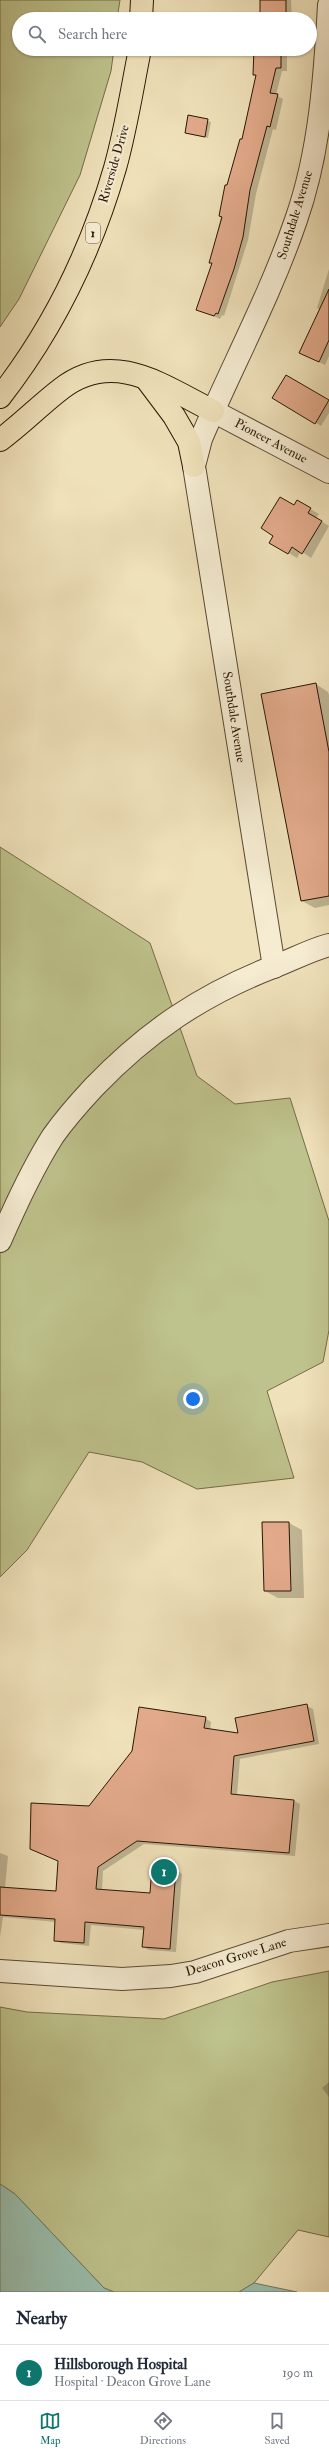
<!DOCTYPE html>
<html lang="en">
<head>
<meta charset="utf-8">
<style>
  body { margin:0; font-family:"IM FELL Double Pica",serif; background:#f6f6f7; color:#1f2937 }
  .you { position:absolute; left:193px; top:1399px; width:14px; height:14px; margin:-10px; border:3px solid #fff; border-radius:50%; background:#1a73e8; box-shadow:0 0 0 6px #1a73e833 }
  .badge { display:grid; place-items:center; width:26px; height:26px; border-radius:50%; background:#0f766e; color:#fff; font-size:13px; font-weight:700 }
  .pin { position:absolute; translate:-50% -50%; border:2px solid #fff; box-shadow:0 1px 4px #0006 }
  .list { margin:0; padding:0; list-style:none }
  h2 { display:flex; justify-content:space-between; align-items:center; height:52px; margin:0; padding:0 16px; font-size:17px }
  h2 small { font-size:13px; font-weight:400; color:#747a83 }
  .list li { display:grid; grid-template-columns:26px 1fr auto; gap:12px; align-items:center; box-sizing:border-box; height:56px; padding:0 16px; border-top:1px solid #e0e1e3 }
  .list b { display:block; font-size:15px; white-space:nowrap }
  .list p { margin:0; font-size:13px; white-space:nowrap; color:#747a83 }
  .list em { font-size:13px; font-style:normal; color:#747a83 }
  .icon { flex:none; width:22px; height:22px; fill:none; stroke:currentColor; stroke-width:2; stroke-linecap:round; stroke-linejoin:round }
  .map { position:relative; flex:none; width:329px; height:2292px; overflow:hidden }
  .search { position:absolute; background:#fff; box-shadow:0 1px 3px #0004; left:12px; right:12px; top:12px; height:44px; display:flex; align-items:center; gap:10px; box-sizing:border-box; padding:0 14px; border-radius:22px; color:#747a83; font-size:15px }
  .sheet { height:108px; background:#fff }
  nav { display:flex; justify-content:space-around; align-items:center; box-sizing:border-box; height:56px; border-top:1px solid #e0e1e3; background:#fff; font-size:11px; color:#747a83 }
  nav a { display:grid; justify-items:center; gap:2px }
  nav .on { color:#0f766e }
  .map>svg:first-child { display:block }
  .green { fill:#bec28c; stroke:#746c47 }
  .water { fill:#9abead; stroke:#6d7b69 }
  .shadow { fill:#0003 }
  .building { fill:#e2aa8b; stroke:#291602 }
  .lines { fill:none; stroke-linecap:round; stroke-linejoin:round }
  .minor-casing { stroke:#5a4930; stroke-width:24 }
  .highway-casing { stroke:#291602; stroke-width:24 }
  .minor { stroke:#f5ecd2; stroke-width:22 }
  .highway { stroke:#efe1ba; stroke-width:22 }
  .labels { text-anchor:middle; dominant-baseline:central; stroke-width:4; stroke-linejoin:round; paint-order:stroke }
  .shield { fill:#f5ecd2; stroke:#665640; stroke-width:1 }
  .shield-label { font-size:12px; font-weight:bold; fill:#291602 }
  .street-label { font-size:13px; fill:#291602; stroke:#f5ecd2 }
</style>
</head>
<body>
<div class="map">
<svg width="329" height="2292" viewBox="0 0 329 2292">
  <rect width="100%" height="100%" fill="#efe1ba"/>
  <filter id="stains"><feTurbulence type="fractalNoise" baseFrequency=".005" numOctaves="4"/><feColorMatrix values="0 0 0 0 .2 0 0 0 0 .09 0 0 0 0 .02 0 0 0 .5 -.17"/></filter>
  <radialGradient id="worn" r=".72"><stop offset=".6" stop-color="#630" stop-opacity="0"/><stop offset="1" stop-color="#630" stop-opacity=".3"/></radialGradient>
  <g class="green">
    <polygon points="0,0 120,0 117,19 19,19 19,49 114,49 111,71 80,175 19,299 0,327"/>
    <polygon points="0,847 150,943 197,1076 235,1104 290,1098 329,1221 329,1330 323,1362 267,1391 294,1478 197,1489 142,1462 89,1452 27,1550 0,1577"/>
    <polygon points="329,1971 329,2237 298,2230 254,2283 239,2292 114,2292 104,2288 15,2194 0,2184 0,2007 27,2012 164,2019 272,1982"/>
  </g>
  <g class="water">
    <polygon points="0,2184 15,2194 104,2288 114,2292 0,2292"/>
    <polygon points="254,2283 297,2292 239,2292"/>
  </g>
  <g class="shadow">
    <polygon points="261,0 291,0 292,19 261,19"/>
    <polygon points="255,49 287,49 287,71 282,71 276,95 283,99 276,130 273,129 256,194 248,240 224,316 222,315 220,319 197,309 213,264 210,262 228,187 243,141 257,76 254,75"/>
    <polygon points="189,116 211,122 208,138 186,133"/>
    <polygon points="329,269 329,356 325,365 306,356 320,310 317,308"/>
    <polygon points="287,376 329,402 329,413 321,426 274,397"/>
    <polygon points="298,502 319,514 316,518 329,526 311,558 301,551 297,558 270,542"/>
    <polygon points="316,684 328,692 329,695 329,905 315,908 302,901"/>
    <polygon points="263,1523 289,1523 302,1530 304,1598 278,1598 265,1591"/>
    <polygon points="307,1706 313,1709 319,1744 240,1759 237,1795 294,1801 300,1804 295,1856 144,1844 103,1871 102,1890 151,1894 153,1868 176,1870 182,1874 176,1952 149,1950 143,1947 144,1930 91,1925 89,1946 61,1943 55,1940 56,1922 3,1917 0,1937 0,1853 8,1856 5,1888 57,1893 59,1861 31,1849 205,1718 211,1722 210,1730 239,1734"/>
    <polygon points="329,2082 329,2097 322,2088"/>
  </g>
  <g class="building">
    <polygon points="260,0 286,0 286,16 282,17 282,19 260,19"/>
    <polygon points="254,49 281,49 281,68 276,68 270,93 278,94 270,127 267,126 250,190 243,237 234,269 218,314 216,313 214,316 196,310 212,263 209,263 222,217 219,216 225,185 227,185 240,139 242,139 256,75 253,75"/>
    <polygon points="188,115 208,119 205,137 185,133"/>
    <polygon points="329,289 329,340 319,362 299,353"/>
    <polygon points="286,375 329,400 315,424 272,398"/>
    <polygon points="280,497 294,505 297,500 311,508 308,513 322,521 302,554 292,547 288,554 269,543 273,536 261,528"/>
    <polygon points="316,683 329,752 329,896 301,901 261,694"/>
    <polygon points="262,1522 289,1522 291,1591 264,1591"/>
    <polygon points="307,1704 314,1741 234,1756 231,1794 294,1800 289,1853 137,1841 98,1867 96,1889 150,1893 152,1867 176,1869 170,1949 142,1947 144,1927 85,1922 84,1943 54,1941 55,1919 0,1915 0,1887 56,1891 58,1861 30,1849 31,1803 89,1806 132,1751 139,1707 206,1717 204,1728 238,1733 235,1718"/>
  </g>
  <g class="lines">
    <g class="minor-casing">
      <g id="minor">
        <polyline points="213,411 329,472"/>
        <path d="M274,967L194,466L201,439C232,366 270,296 296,220C320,152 325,77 329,5"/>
        <path d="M0,1241C16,1204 32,1169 53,1136C65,1119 80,1102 94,1087C147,1032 201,995 273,967C292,960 310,950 329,945"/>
        <polyline points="0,1971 122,1979 171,1976 195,1972 289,1941 329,1935"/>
      </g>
    </g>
    <g class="highway-casing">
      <g id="highway">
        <polyline points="141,19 142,0"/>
        <polyline points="147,380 174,416 189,442 194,466"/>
        <path d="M0,397C53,329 91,251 115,168C126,129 132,89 140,49"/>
        <path d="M0,440C22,424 40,405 61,389C113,348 163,386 213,411"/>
      </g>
    </g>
    <use href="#minor" class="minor"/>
    <use href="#highway" class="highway"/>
  </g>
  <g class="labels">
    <rect class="shield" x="86" y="223" width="14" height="20" rx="3"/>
    <g class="shield-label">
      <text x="93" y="233">1</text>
    </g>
    <g class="street-label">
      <text transform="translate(114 164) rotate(-74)">Riverside Drive</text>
      <text transform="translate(295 215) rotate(-73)">Southdale Avenue</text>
      <text transform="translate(271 441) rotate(28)">Pioneer Avenue</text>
      <text transform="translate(234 717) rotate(81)">Southdale Avenue</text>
      <text transform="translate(236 1957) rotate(-17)">Deacon Grove Lane</text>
    </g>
  </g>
  <rect width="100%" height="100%" filter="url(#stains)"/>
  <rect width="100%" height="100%" fill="url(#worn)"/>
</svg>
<div class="you"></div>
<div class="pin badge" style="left:164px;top:1872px">1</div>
<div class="search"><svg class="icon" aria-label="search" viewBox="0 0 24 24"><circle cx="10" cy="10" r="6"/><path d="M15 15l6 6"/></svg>Search here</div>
</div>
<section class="sheet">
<h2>Nearby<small></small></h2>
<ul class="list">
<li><span class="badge">1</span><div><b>Hillsborough Hospital</b><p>Hospital · Deacon Grove Lane</p></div><em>190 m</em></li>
</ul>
</section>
<nav>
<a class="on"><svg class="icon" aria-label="map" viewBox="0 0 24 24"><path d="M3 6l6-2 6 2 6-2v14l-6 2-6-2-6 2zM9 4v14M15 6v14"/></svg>Map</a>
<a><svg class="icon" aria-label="directions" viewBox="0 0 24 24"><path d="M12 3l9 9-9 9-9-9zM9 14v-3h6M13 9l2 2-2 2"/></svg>Directions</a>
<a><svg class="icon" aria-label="saved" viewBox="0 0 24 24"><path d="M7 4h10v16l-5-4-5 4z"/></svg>Saved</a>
</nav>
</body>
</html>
